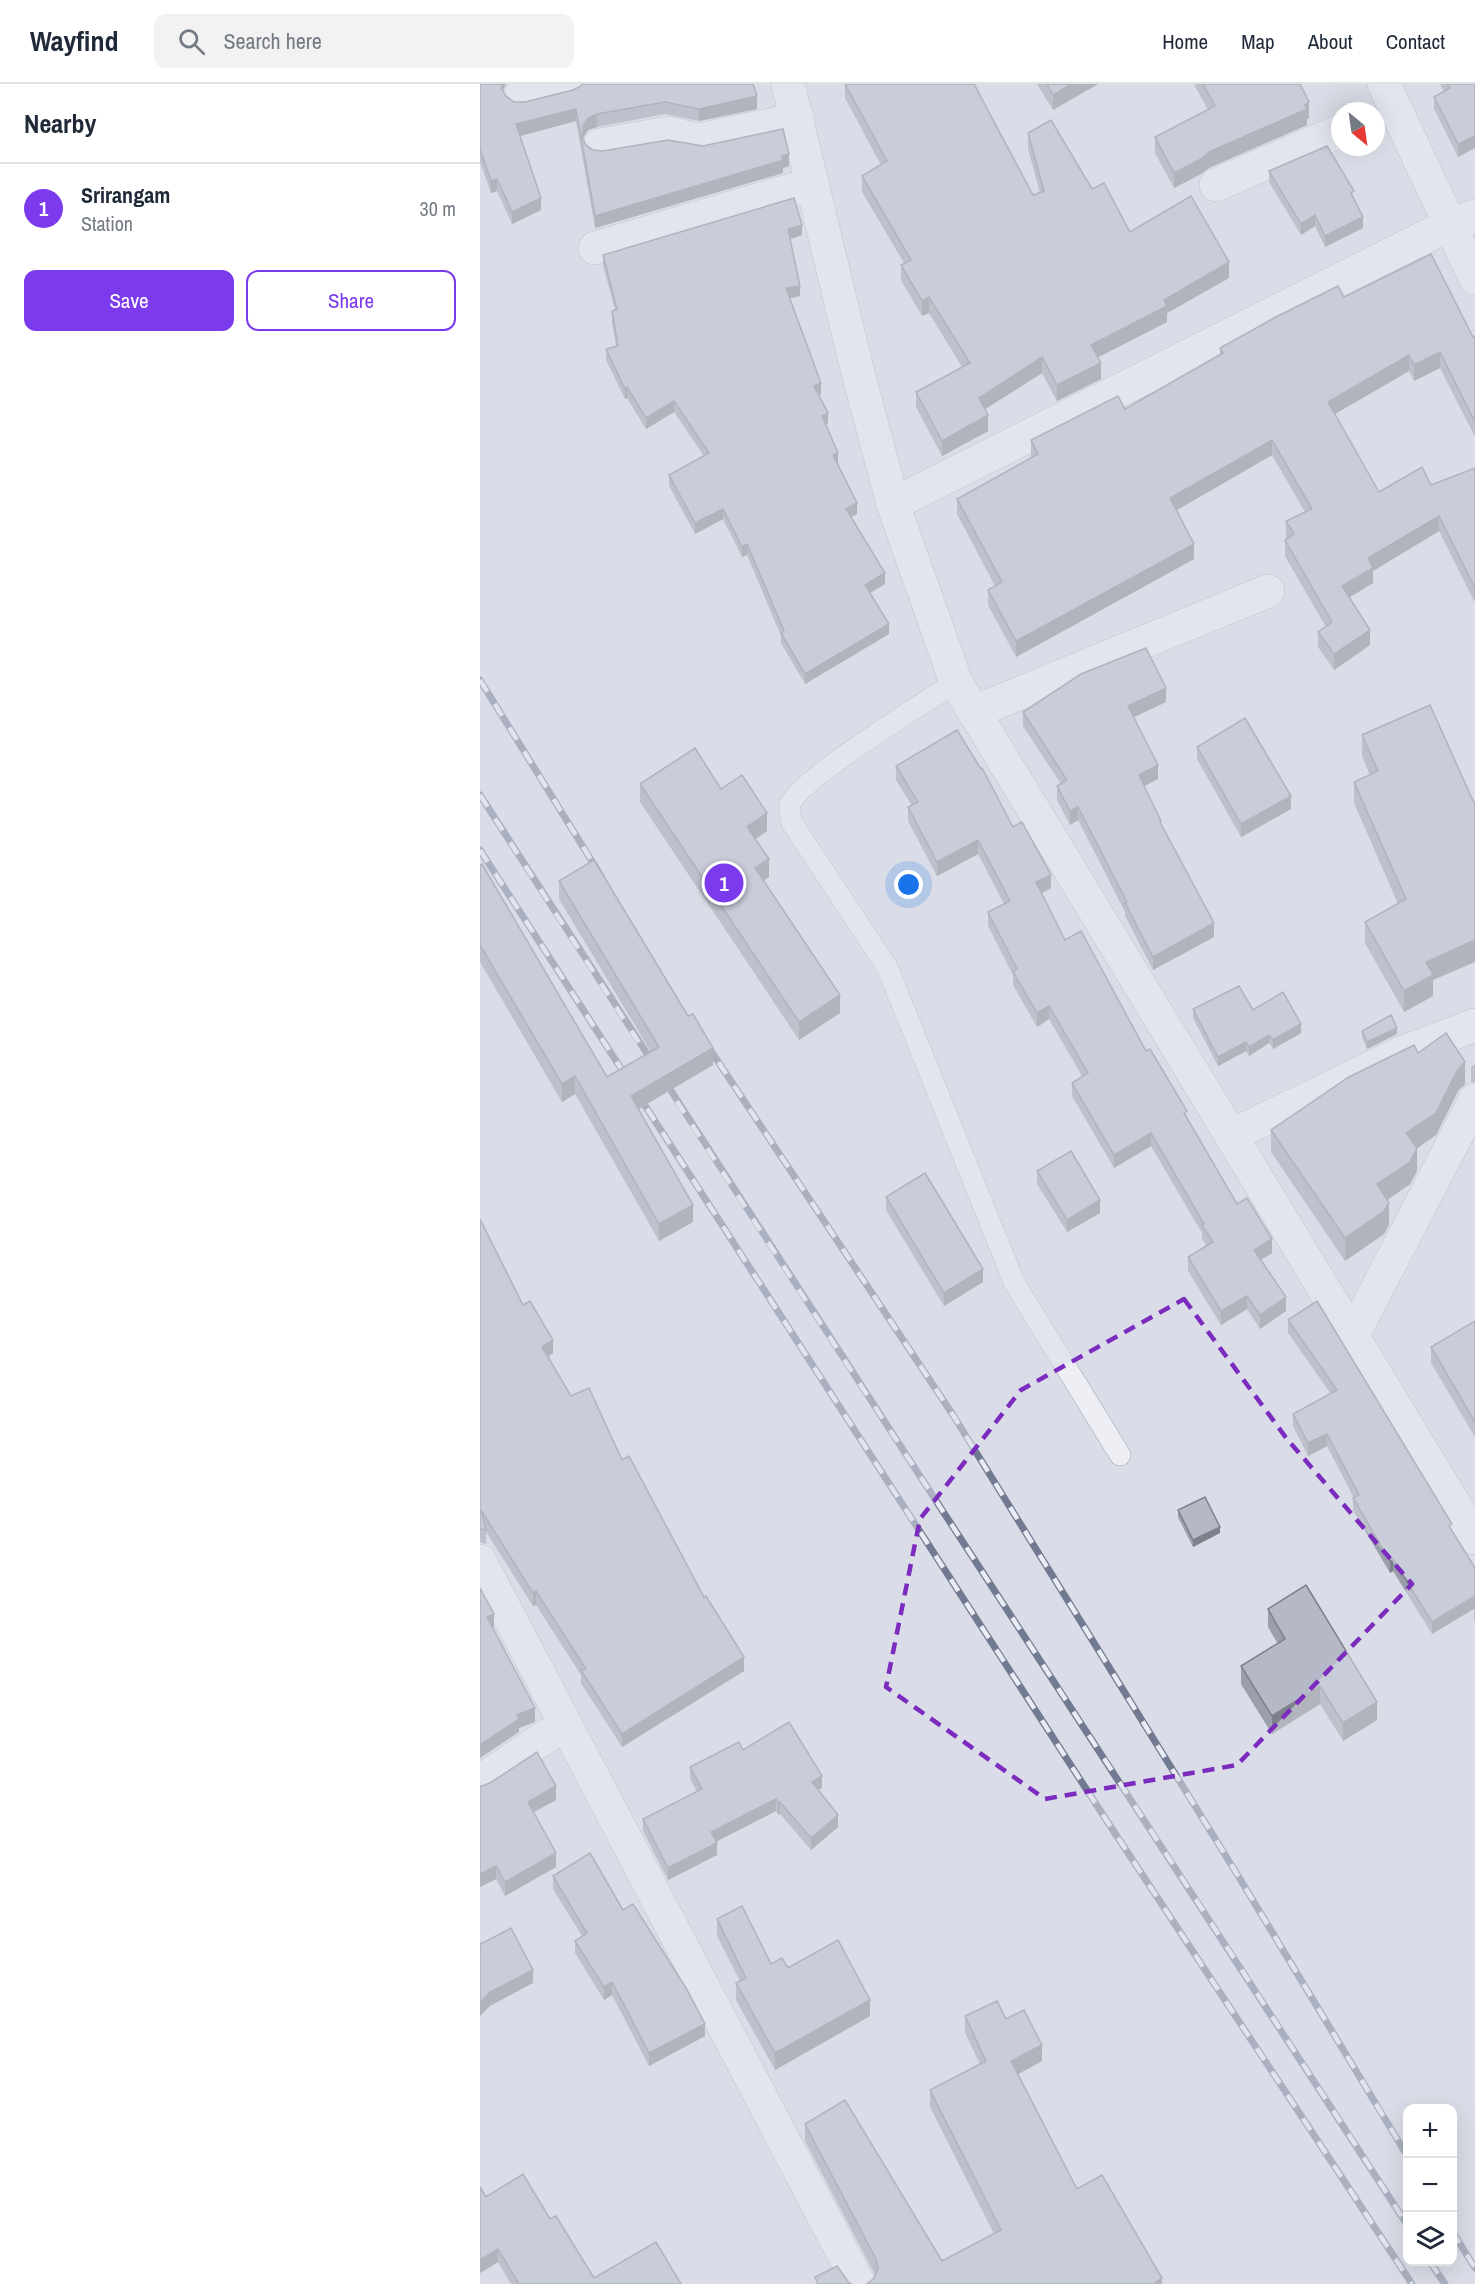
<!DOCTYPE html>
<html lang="en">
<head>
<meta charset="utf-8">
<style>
  body { margin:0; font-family:"Archivo Narrow",sans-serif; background:#f2f2f3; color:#1f2937 }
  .controls { position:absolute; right:18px; bottom:18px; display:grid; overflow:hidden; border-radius:12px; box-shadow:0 6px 24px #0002 }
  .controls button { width:54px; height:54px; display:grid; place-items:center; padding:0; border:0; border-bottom:2px solid #e0e1e3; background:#fff; color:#1f2937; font:30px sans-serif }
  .compass { position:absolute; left:851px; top:18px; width:54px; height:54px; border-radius:50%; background:#fff; box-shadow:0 6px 24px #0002; rotate:151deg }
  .you { position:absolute; left:429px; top:801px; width:21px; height:21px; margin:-15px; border:4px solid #fff; border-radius:50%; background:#1a73e8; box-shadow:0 0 0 9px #1a73e833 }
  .badge { display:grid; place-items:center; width:39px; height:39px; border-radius:50%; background:#7c3aed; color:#fff; font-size:20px; font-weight:700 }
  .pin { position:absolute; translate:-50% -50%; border:3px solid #fff; box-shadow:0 2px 6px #0006 }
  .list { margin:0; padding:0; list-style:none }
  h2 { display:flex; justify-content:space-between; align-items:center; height:78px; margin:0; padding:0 24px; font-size:26px }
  h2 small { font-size:20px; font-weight:400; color:#747a83 }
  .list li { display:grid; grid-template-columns:39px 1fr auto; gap:18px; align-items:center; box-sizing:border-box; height:90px; padding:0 24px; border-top:2px solid #e0e1e3 }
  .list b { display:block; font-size:22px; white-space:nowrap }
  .list p { margin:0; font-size:20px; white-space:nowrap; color:#747a83 }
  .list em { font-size:20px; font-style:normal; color:#747a83 }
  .actions { display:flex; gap:12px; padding:18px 24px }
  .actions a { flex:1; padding:14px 0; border:2px solid #7c3aed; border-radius:12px; text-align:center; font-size:21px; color:#7c3aed }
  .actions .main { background:#7c3aed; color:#fff }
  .icon { flex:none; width:33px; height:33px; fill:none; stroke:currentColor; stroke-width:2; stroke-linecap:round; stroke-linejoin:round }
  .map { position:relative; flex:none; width:995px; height:2200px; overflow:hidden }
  header { display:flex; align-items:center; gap:36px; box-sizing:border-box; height:84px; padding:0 30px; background:#fff; border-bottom:2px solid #e0e1e3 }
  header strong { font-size:28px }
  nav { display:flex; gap:33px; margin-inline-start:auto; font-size:21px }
  .search { width:420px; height:54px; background:#f2f2f3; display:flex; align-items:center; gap:15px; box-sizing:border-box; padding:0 21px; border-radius:12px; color:#747a83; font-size:22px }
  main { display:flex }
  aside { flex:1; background:#fff }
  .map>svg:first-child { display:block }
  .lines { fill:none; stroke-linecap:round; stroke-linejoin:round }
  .lane-casing { stroke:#9fa3b1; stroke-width:22 }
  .street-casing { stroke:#9fa3b1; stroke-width:34 }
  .lane { stroke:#edeff5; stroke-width:21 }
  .street { stroke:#edeff5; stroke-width:33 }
  .rail-casing { stroke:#727a91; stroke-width:7 }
  .rail { stroke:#e9ecf4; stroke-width:4.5; stroke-dasharray:14; stroke-linecap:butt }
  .wall { fill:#9b9eab }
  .shaded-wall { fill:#7e818b }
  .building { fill:#b4b8c7; stroke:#7e818b; stroke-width:1.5 }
  .marked { fill:none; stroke:#7b2cbf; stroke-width:4.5; stroke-dasharray:12 8; stroke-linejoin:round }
</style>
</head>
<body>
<header>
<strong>Wayfind</strong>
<div class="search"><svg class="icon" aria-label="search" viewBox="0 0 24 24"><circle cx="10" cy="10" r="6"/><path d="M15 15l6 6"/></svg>Search here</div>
<nav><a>Home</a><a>Map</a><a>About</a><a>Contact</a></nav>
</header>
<main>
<aside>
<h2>Nearby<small></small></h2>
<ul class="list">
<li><span class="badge">1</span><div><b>Srirangam</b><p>Station</p></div><em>30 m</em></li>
</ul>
<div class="actions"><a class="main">Save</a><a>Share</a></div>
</aside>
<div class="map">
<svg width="995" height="2200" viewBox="0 0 995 2200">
  <rect width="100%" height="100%" fill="#dadde7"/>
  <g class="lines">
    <g class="lane-casing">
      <path id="lane" d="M476,598C448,616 317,697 310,721C309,726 311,734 312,739L407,883L535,1200L640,1371"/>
    </g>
    <g class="street-casing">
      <g id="street">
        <polyline points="308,0 376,281 413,420 476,598 995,1454"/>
        <polyline points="904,0 995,194"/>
        <polyline points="40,12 88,0"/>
        <polyline points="120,61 188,49 219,56 318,35"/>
        <polyline points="736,101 860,47"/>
        <polyline points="115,164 331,100"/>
        <polyline points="413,420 969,141 995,132"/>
        <polyline points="494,628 788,507"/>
        <polyline points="752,1051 921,969 995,941"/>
        <polyline points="873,1251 995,1016"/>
        <polyline points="0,1477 379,2200"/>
        <polyline points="0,1697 85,1640"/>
      </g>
    </g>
    <use href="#lane" class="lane"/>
    <use href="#street" class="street"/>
    <g class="rail-casing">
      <g id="rail">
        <polyline points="0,596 121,792"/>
        <path d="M0,711C306,1190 619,1665 928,2142"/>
        <polyline points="0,766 623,1731 932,2200"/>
        <polyline points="223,955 473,1331 757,1790 928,2073"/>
        <polyline points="972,2147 995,2184"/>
        <polyline points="950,2178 965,2200"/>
      </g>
    </g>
    <use href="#rail" class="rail"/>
  </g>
  <g class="wall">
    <polygon points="0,0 26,0 23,6 26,12 34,18 45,18 93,6 277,25 219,37 185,30 117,43 108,46 103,54 106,61 113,66 309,82 303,84 303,89 115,144 96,37 40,52 61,126 32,140 17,107 11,109 0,78"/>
    <polygon points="365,0 494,0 553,111 560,109 548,65 548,49 612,105 650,148 749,194 687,229 687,238 618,273 621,295 577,317 562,289 505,325 508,347 462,372 436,323 436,308 482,283 449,229 442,232 421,196 421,181 424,179 382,108 382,92 401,81 365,14"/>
    <polygon points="557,0 618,0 573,26"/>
    <polygon points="714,0 820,0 829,34 827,35 827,41 729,84 721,90 694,104 675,69 675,53 728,26"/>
    <polygon points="960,0 995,0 978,73 954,25 954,13 964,7"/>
    <polygon points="789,87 874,115 883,144 845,163 835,142 821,151 789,98"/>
    <polygon points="322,151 310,155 320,212 310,214 341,310 339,311 348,339 346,340 358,379 358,380 377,430 371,433 405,500 390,509 409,550 325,600 301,559 301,552 267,471 262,473 243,435 215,450 189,402 189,391 224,372 194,328 166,345 147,314 145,315 126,276 126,265 136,262 132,238 132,227 135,226 123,181 123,171"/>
    <polygon points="864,213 993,253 995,252 995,353 960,284 934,297 929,287 855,330 899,408 951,401 995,384 995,517 994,517 959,447 893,487 893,499 869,513 890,561 854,586 838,563 838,548 846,543 805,472 805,456 807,455 806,453 806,437 825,428 792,371 697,426 714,475 536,573 508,521 508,506 515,502 477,430 477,415 552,374 551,372 551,356 645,325 740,270 740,264"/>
    <polygon points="686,618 653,633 678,695 664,702 681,741 734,853 673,886 645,832 645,828 598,736 590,741 577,716 577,702 581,700 543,642 543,628"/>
    <polygon points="950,621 953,912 924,928 885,859 885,838 918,820 874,719 874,698 890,691 882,672 882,651"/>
    <polygon points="717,663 811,725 761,753 717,675"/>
    <polygon points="416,682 533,743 571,804 562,809 585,856 666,967 757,1120 792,1169 780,1176 806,1227 780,1245 767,1225 741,1241 708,1187 708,1173 727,1162 722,1155 722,1149 671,1062 634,1084 592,1012 592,999 602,992 569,935 557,943 533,901 533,891 508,842 508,828 524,820 498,770 457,792 428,737 428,723 432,722 416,696"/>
    <polygon points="160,700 241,705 287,747 275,755 289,793 284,797 360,929 319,956 160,718"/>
    <polygon points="0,781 127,993 171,968 79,815 79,797 233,981 159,1025 213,1138 179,1157 95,1010 82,1018 0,878"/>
    <polygon points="713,925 773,926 821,949 793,965 789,959 769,972 766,967 738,982 713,934"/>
    <polygon points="882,947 917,950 887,965 882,953"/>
    <polygon points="938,969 985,1000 978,1007 956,1051 937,1064 937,1087 930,1100 907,1116 909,1141 904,1150 865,1177 791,1068 791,1046"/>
    <polygon points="995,980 995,999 991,998 991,983"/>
    <polygon points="557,1087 620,1129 587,1148 557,1100"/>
    <polygon points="406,1113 503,1198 464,1222 406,1126"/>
    <polygon points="0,1135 43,1221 73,1269 68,1273 91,1312 142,1376 224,1513 264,1587 142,1663 101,1599 101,1591 56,1521 53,1522 6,1448 6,1460 0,1458"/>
    <polygon points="808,1236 972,1448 995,1484 995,1538 994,1536 994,1525 952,1550 913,1487 910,1489 873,1426 873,1414 874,1414 847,1362 828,1372 813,1342 813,1330 851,1310 808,1249"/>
    <polygon points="995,1237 995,1353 951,1279 951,1263"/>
    <polygon points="698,1426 740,1449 713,1463 698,1433"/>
    <polygon points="788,1525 897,1636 863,1657 840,1620 792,1650 761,1600 761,1582 798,1560 788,1543"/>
    <polygon points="263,1666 342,1704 338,1706 358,1743 331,1766 300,1730 298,1731 296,1727 236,1758 237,1771 188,1796 163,1747 163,1735 217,1708 210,1695 210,1683"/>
    <polygon points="0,1702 76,1716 54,1728 76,1783 25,1812 16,1795 0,1803"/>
    <polygon points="73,1792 143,1826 225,1952 169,1982 132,1911 124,1916 95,1869 95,1857 102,1852 73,1805"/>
    <polygon points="237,1835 291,1880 308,1884 390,1932 295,1986 256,1916 256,1899 260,1897 237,1852"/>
    <polygon points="485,1932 526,1935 562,1977 538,1990 597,2105 682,2200 388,2200 394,2194 395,2191 325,2057 325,2040 462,2177 514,2150 450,2023 450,2006 500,1980 485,1949"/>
    <polygon points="0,2103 6,2113 70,2135 114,2194 201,2200 31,2200 18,2178 0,2189"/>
  </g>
  <g class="shaded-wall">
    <polygon points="22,0 26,0 22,7"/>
    <polygon points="591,0 618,0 573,26 573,11"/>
    <polygon points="277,12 277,25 219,37 219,25"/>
    <polygon points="829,18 829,34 827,35 827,41 729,84 721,90 694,104 694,89 729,68"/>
    <polygon points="96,25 96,37 36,53 36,40"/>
    <polygon points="117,30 117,43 108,46 103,54 102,53 103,42 108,34"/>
    <polygon points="995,52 995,64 978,73 978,60"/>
    <polygon points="309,70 309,82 303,84 303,89 115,144 115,132"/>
    <polygon points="17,95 17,107 11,109 11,97"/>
    <polygon points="61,114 61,126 32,140 32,128"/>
    <polygon points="835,131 835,142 821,151 821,140"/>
    <polygon points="883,133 883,144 845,163 845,152"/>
    <polygon points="322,141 322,151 308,156 308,145"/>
    <polygon points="749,178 749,194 687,229 687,238 611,277 611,261 684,216"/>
    <polygon points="320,202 320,212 306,215 306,204"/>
    <polygon points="449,213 449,229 442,232 442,217"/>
    <polygon points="960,268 960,284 934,297 934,281"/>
    <polygon points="929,271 929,287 848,334 848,318"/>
    <polygon points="562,273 562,289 499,329 499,314"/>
    <polygon points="621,279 621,295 577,317 577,301"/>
    <polygon points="341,299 341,310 334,313 334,302"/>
    <polygon points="147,303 147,314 145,315 145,305"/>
    <polygon points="194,317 194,328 166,345 166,334"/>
    <polygon points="348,329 348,339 342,342 342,332"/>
    <polygon points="508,331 508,347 462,372 462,357"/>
    <polygon points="792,356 792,371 690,430 690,414"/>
    <polygon points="358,369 358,379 353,382 353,371"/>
    <polygon points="377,419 377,430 366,435 366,425"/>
    <polygon points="243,425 243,435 215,450 215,439"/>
    <polygon points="959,432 959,447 893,487 893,499 862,518 862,502 888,474"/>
    <polygon points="267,460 267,471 262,473 262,463"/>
    <polygon points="714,460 714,475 536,573 536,557"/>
    <polygon points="405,489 405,500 385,512 385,501"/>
    <polygon points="995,501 995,517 994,517 994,502"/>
    <polygon points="409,540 409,550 325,600 325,590"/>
    <polygon points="890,546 890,561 854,586 854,570"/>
    <polygon points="686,604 686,618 648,636 648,622"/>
    <polygon points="678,681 678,695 659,705 659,691"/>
    <polygon points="811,712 811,725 761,753 761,740"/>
    <polygon points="598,723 598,736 590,741 590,727"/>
    <polygon points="287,729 287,747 267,761 267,743"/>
    <polygon points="498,756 498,770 457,792 457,778"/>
    <polygon points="289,775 289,793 275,802 275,784"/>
    <polygon points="571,791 571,804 556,812 556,798"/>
    <polygon points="734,839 734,853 673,886 673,873"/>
    <polygon points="995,856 995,878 953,896 953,912 924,928 924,907 946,878"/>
    <polygon points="360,911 360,929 319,956 319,938"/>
    <polygon points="569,922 569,935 557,943 557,929"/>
    <polygon points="821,940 821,949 793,965 793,956"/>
    <polygon points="917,944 917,950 887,965 887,958"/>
    <polygon points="789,951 789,959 769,972 769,963"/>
    <polygon points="766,958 766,967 738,982 738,973"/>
    <polygon points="233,964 233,981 151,1029 151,1012"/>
    <polygon points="985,978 985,1000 978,1007 956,1051 926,1072 926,1049"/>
    <polygon points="95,992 95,1010 82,1018 82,1000"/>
    <polygon points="671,1049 671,1062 634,1084 634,1071"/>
    <polygon points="937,1064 937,1087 930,1100 897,1123 897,1100"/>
    <polygon points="620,1116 620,1129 587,1148 587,1136"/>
    <polygon points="909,1119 909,1141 904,1150 865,1177 865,1154"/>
    <polygon points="213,1121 213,1138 179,1157 179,1140"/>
    <polygon points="792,1155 792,1169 774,1180 774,1166"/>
    <polygon points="503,1185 503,1198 464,1222 464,1209"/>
    <polygon points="767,1212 767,1225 741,1241 741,1227"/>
    <polygon points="806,1213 806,1227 780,1245 780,1231"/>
    <polygon points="73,1256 73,1269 62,1276 62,1263"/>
    <polygon points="847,1350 847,1362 828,1372 828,1359"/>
    <polygon points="740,1443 740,1449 713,1463 713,1456"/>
    <polygon points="913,1475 913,1487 910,1489 910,1477"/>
    <polygon points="56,1507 56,1521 53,1522 53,1509"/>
    <polygon points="995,1512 995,1524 952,1550 952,1538"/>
    <polygon points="14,1530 14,1543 7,1546 7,1533"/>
    <polygon points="264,1573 264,1587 142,1663 142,1650"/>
    <polygon points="840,1602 840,1620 792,1650 792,1632"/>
    <polygon points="897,1618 897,1636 863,1657 863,1639"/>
    <polygon points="55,1624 55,1638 39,1644 39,1648 0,1674 0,1661 37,1631"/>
    <polygon points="342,1692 342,1704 332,1710 332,1698"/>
    <polygon points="76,1702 76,1716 48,1731 48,1718"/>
    <polygon points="296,1715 296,1727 231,1760 231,1748"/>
    <polygon points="300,1718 300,1730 298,1731 298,1719"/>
    <polygon points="358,1731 358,1743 331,1766 331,1754"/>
    <polygon points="237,1759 237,1771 188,1796 188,1784"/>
    <polygon points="76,1769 76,1783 25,1812 25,1798"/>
    <polygon points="16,1782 16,1795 0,1803 0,1790"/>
    <polygon points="53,1886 53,1899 10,1922 0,1932 0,1919 10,1908"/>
    <polygon points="132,1898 132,1911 124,1916 124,1903"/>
    <polygon points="390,1916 390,1932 295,1986 295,1969"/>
    <polygon points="225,1940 225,1952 169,1982 169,1969"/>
    <polygon points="562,1961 562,1977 531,1994 531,1977"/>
    <polygon points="18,2165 18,2178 0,2189 0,2176"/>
    <polygon points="682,2194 682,2200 673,2200"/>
  </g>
  <g class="building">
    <polygon points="0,0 22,0 22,5 26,12 34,18 45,18 93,6 101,2 102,0 273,0 277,12 219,25 185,18 117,30 108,34 103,42 102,53 106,61 113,66 123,67 188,56 223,62 303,45 309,70 302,72 303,76 115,132 96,25 36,40 61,114 32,128 17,95 11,97 0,65"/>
    <polygon points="365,0 494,0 553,111 564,107 548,49 571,36 612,105 624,99 650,148 711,112 749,178 684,216 687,222 611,261 621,279 577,301 562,273 499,314 508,331 462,357 436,308 490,279 449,213 442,217 421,181 431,176 382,92 407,77"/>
    <polygon points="567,0 591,0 573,11"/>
    <polygon points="723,0 820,0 829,18 825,21 827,25 729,68 721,75 694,89 675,53 735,22"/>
    <polygon points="967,0 995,0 995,52 978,60 954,13 970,4"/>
    <polygon points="847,62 874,107 871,109 883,133 845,152 835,131 821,140 789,87"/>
    <polygon points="314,114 322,141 308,145 320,202 306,204 341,299 334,302 348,329 342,332 358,369 353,371 377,419 366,425 405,489 385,501 409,540 325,590 301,549 304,547 267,460 262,463 243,425 215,439 189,391 229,369 194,317 166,334 147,303 145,305 126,265 138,262 132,227 137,225 123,171"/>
    <polygon points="951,170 993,253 995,252 995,338 960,268 934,281 929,271 848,318 899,408 942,383 951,401 995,384 995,501 994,502 959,432 888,474 893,484 862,502 890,546 854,570 838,548 852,538 805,456 814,450 806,437 832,425 792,356 690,414 714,460 536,557 508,506 522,498 477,415 558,370 551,356 638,312 645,325 743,269 740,264 794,234 858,202 864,213"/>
    <polygon points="666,564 686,604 648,622 678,681 659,691 681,737 680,738 734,839 673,873 645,819 647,818 598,723 590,727 577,702 587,696 543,628 601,590"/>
    <polygon points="950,621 995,721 995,856 946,878 953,891 924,907 885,838 926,815 874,698 898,687 882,651"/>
    <polygon points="765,634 811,712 761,740 717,663"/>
    <polygon points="477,646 501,685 502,684 533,743 542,738 571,791 556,798 585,856 601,847 666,967 670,965 707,1027 704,1029 757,1120 767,1114 792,1155 774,1166 806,1213 780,1231 767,1212 741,1227 708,1173 733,1158 722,1141 724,1140 671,1049 634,1071 592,999 608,989 569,922 557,929 533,888 537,885 508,828 530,817 498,756 457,778 428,723 438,718 416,682"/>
    <polygon points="215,664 241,705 262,691 287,729 267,743 289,775 275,784 360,911 319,938 160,700"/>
    <polygon points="114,776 208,932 213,930 233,964 151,1012 213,1121 179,1140 95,992 82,1000 0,861 0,781 2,780 127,993 179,963 79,797"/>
    <polygon points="759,902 773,926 803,908 821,940 793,956 789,951 769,963 766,958 738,973 713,925"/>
    <polygon points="911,931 917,944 887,958 882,947"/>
    <polygon points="966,949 985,978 978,985 956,1029 926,1049 937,1064 930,1078 897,1100 909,1119 904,1127 865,1154 791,1046 869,993 934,961 938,969"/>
    <polygon points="591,1067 620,1116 587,1136 557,1087"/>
    <polygon points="445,1089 503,1185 464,1209 406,1113"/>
    <polygon points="0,1135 43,1221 50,1217 73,1256 62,1263 91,1312 109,1304 142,1376 149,1372 224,1513 226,1512 264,1573 142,1650 101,1586 106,1585 56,1507 53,1509 1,1426 6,1446 0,1445"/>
    <polygon points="837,1217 972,1440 969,1442 995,1484 995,1512 952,1538 913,1475 910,1477 873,1414 879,1411 847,1350 828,1359 813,1330 857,1306 808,1236"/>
    <polygon points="995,1237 995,1338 951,1263"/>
    <polygon points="725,1413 740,1443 713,1456 698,1426"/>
    <polygon points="826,1501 897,1618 863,1639 840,1602 792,1632 761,1582 805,1555 788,1525"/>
    <polygon points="0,1504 14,1530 7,1533 55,1624 37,1631 39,1635 0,1661"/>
    <polygon points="309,1638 342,1692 332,1698 358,1731 331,1754 300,1718 298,1719 296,1715 231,1748 237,1759 188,1784 163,1735 222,1705 210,1683 259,1658 263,1666"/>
    <polygon points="57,1668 76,1702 48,1718 76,1769 25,1798 16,1782 0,1790 0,1702 2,1702 10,1699"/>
    <polygon points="110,1769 143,1826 153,1820 206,1904 225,1940 169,1969 132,1898 124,1903 95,1857 107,1849 73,1792"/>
    <polygon points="262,1822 291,1880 302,1874 308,1884 358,1856 390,1916 295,1969 256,1899 266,1894 237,1835"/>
    <polygon points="31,1844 53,1886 10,1908 0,1919 0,1858 1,1860"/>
    <polygon points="517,1917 526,1935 544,1926 562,1961 531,1977 597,2105 622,2091 682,2194 673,2200 387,2200 394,2194 398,2185 396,2175 325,2040 365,2016 462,2177 521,2146 450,2006 506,1977 485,1932"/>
    <polygon points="43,2090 70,2135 76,2132 114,2194 176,2158 201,2200 39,2200 18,2165 0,2176 0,2103 6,2113"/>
    <polygon points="357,2182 369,2199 372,2200 338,2200 335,2193"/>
  </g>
  <path d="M0 0H995V2200H0ZM704,1215L807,1355L932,1500L757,1681L565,1715L406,1603L440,1435L541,1306Z" fill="#dadde7" fill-opacity=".55" fill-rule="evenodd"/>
  <path class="marked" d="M704,1215L807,1355L932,1500L757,1681L565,1715L406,1603L440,1435L541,1306Z"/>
</svg>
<div class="controls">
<button>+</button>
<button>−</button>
<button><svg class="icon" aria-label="layers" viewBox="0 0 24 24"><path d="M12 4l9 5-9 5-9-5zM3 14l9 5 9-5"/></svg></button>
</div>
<svg class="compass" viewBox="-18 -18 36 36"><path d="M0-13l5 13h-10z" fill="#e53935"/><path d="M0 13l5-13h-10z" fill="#747a83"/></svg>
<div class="you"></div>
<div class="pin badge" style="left:244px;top:799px">1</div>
</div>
</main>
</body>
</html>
